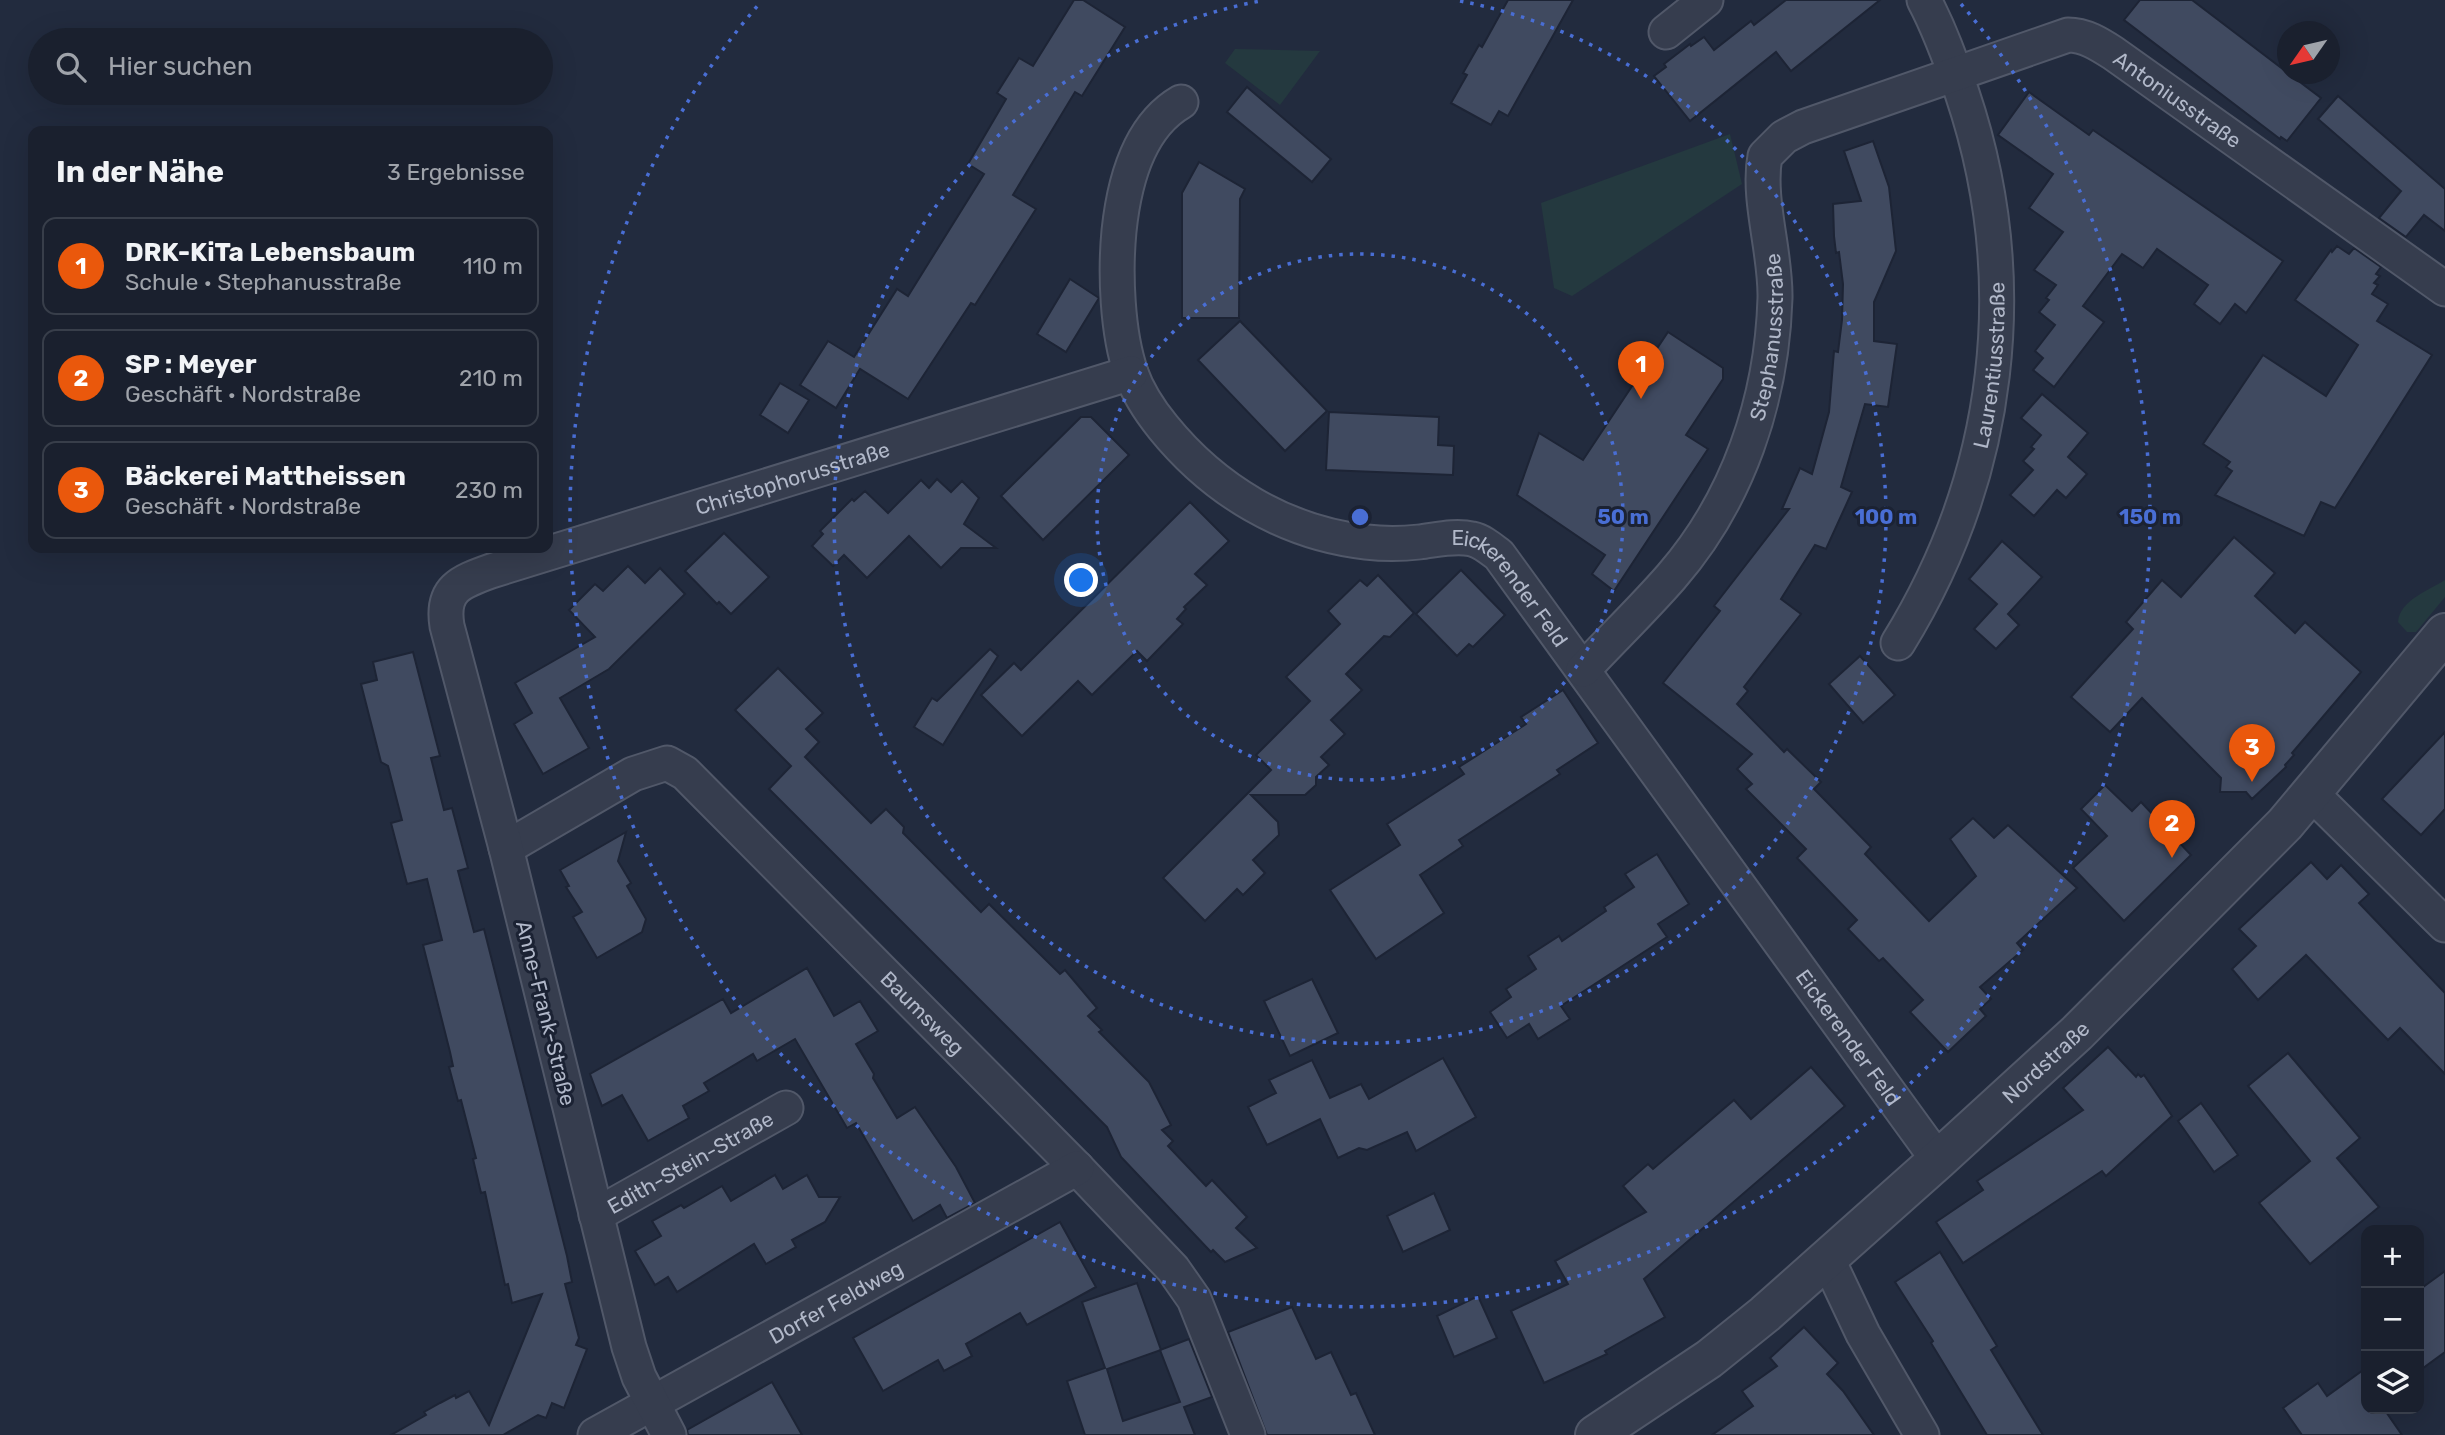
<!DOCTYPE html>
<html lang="de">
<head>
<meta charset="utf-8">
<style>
  body { margin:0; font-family:Rubik,sans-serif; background:#232836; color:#f1f3f6 }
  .controls { position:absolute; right:21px; bottom:21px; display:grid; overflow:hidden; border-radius:14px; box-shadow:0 7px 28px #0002 }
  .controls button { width:63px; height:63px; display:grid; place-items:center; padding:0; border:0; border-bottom:2px solid #383e4a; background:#1a202e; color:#f1f3f6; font:35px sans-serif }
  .compass { position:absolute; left:2277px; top:21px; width:63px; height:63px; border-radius:50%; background:#1a202e; box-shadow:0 7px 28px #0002; rotate:236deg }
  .you { position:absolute; left:1082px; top:581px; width:24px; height:24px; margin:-18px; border:5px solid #fff; border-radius:50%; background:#1a73e8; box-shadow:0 0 0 10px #1a73e833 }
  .badge { display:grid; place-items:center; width:46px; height:46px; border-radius:50%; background:#ea580c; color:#fff; font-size:23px; font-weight:700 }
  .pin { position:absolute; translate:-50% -58px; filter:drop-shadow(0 2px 4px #0008) }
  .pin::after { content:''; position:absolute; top:37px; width:24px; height:21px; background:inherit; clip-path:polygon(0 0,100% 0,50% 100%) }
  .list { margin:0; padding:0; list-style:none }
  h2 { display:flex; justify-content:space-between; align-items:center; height:91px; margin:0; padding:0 28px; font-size:30px }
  h2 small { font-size:23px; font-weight:400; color:#9fa3aa }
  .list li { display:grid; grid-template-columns:46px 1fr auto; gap:21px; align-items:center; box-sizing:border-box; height:98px; margin:0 14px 14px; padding:0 14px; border:2px solid #383e4a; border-radius:14px }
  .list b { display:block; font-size:26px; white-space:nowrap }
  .list p { margin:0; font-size:23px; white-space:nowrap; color:#9fa3aa }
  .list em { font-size:23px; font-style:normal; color:#9fa3aa }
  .icon { flex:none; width:38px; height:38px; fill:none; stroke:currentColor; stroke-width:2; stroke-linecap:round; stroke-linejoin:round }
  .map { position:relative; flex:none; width:2445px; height:1435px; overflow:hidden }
  .search { position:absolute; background:#1a202e; box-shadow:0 7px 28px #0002; left:28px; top:28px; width:525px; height:77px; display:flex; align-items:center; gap:18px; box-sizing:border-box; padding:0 24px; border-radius:38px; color:#9fa3aa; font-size:26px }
  .panel { position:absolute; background:#1a202e; box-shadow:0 7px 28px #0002; left:28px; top:126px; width:525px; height:427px; border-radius:14px }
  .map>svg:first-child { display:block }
  .green { fill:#24393f }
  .building { fill:#404a60; stroke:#1d2435; stroke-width:2 }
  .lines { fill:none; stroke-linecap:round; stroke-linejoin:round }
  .minor-casing { stroke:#515869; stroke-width:37 }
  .tertiary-casing { stroke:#515869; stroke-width:42 }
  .minor { stroke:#363d4e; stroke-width:33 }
  .tertiary { stroke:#363d4e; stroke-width:38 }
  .ring { fill:none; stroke:#496ed4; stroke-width:3.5; stroke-dasharray:3.5 7 }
  .labels { text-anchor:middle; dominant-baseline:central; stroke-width:6; stroke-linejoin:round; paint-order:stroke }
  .street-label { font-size:21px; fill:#b1b8c9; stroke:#1b2233 }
  .centre { fill:#496ed4; stroke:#1b2233; stroke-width:3.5 }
  .ring-label { font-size:21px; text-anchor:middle; font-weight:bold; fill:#496ed4; stroke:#1b2233; stroke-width:6; stroke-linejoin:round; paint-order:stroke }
</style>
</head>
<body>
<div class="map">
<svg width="2445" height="1435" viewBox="0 0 2445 1435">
  <rect width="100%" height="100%" fill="#222b3e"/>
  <g class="green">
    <polygon points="1235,49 1320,51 1280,105 1225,63"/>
    <polygon points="1730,134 1742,184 1572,296 1554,288 1541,203"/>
    <path d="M2445,580V597L2416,632H2407L2398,622C2400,600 2428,591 2445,580Z"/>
  </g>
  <g class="building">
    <polygon points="1074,0 1083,0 1125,27 1082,96 1075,92 1013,195 1036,209 975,305 971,303 908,399 860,369 836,408 800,385 828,341 854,357 897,289 908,296 984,174 968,164 1006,99 997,93 1019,58 1033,66"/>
    <polygon points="1508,0 1573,0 1508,116 1499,111 1491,125 1451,103 1467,75 1463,73 1479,45 1482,47"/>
    <polygon points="1786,0 1880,0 1791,71 1776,52 1690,121 1654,76 1666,67 1664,64 1690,44 1691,46 1704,37 1714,50 1751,21 1754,25"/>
    <polygon points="2140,0 2192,0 2321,98 2287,141 2281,137 2280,139 2124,20"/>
    <polygon points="1247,87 1331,159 1312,182 1227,112"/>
    <polygon points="2029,92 2089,135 2093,130 2283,261 2246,313 2235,304 2220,324 2194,304 2208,285 2157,249 2143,268 2122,254 2083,306 2104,322 2054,387 2033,370 2043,358 2035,351 2055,325 2039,312 2049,300 2046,298 2056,285 2034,270 2063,232 2029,208 2053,174 1998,135"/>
    <polygon points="2338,96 2445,189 2445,231 2424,215 2406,237 2379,218 2401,191 2318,119"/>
    <polygon points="1873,141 1889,187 1896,251 1874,302 1874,341 1897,344 1888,407 1865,404 1841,487 1852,492 1826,549 1815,545 1781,599 1801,614 1744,687 1748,691 1737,704 1784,752 1787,749 1821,782 1814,789 1871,847 1865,854 1929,921 1976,876 1950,839 1973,818 1994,838 2008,825 2077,888 2017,943 2023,950 1980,987 1991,999 1980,1009 1986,1016 1948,1052 1910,1012 1923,1000 1883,958 1879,961 1848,929 1857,920 1797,858 1806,849 1746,789 1752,784 1737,769 1752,754 1663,683 1720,611 1714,606 1789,509 1782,509 1800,468 1812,474 1829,412 1834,351 1838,352 1842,320 1843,284 1839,252 1836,253 1834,236 1833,204 1861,201 1844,151"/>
    <polygon points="1199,162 1245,189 1240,199 1239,318 1182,318 1182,193"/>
    <polygon points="2337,246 2349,254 2354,248 2381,267 2376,274 2380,276 2374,283 2378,285 2372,294 2388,304 2377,321 2432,355 2335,508 2321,502 2304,536 2215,495 2232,471 2226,467 2230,462 2203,444 2263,355 2326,396 2358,345 2295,300 2331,250 2332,252"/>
    <polygon points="1070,279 1099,298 1066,352 1037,334"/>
    <polygon points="1240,321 1327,411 1285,451 1198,360"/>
    <polygon points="1668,332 1723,368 1723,379 1686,435 1708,449 1614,591 1592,574 1605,555 1517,495 1539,433 1583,460"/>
    <polygon points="780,383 809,400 788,433 760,415"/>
    <polygon points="2042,394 2088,433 2068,457 2087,474 2066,498 2057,490 2034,516 2010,495 2033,470 2023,461 2034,449 2031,447 2041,435 2021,418"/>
    <polygon points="1329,412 1439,417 1438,445 1454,446 1453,475 1326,470"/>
    <polygon points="1081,417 1091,417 1129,455 1043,540 1001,496"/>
    <polygon points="937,479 951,492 962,481 979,498 964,524 996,548 961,548 941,568 909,536 867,578 844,555 833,566 812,546 823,534 820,531 852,499 854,501 865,491 888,513 921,480 929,488"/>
    <polygon points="1190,502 1229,541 1195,574 1207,585 1184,607 1186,609 1177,619 1183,624 1147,661 1137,651 1092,695 1078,681 1022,736 981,695 1014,663 1021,670"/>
    <polygon points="724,533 769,577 731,614 719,602 717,604 685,571"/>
    <polygon points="2234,537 2275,573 2255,596 2295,633 2305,622 2361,672 2292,753 2294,755 2285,765 2286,767 2252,799 2246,792 2220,792 2221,778 2142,698 2110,732 2071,697 2133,629 2126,622 2162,580 2181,597"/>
    <polygon points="2002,541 2042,577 2008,614 2019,625 1996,649 1974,629 1997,604 1969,579"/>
    <polygon points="628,566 645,583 660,568 685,594 609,669 560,698 589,748 543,774 514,724 532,713 515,683 595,637 569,610 595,584 603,591"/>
    <polygon points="1461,570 1505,615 1473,647 1469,644 1457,656 1416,614"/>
    <polygon points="1378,575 1414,613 1390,637 1384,636 1346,674 1362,690 1331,720 1345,734 1321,757 1329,765 1316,777 1316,785 1305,795 1251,795 1278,822 1279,835 1253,860 1265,873 1243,895 1237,889 1205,921 1163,878 1271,770 1256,755 1310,701 1286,677 1340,624 1328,611 1360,580 1367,586"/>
    <polygon points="990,649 998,656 943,745 914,727 932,698 937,701"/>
    <polygon points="413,652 440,756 431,758 444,810 452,808 468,868 458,871 474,932 484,929 567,1256 572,1282 565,1284 579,1338 576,1345 587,1349 564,1408 552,1403 546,1418 538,1415 503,1435 391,1435 426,1415 424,1412 440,1403 455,1395 456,1398 469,1391 489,1425 542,1294 512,1303 508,1284 505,1285 485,1192 481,1193 473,1159 476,1158 461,1100 458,1101 449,1067 453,1066 450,1052 423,945 442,940 427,879 407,884 391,823 402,820 388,766 381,762 361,684 377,680 373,662"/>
    <polygon points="1860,656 1895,695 1863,723 1829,684"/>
    <polygon points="778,668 823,713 806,729 819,742 805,757 871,823 886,809 904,827 903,833 981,912 989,904 1060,974 1065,970 1097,1008 1088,1016 1102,1030 1099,1032 1149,1082 1171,1125 1162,1130 1173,1141 1168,1146 1206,1186 1212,1180 1247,1217 1236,1228 1257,1248 1225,1262 1213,1250 1211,1252 1121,1157 1107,1127 769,789 791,766 735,710"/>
    <polygon points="1563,690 1598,743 1557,770 1560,774 1459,840 1463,846 1420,875 1444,913 1376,959 1330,890 1400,845 1387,824 1464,774 1459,767 1526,724 1521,717"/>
    <polygon points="2445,732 2445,809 2421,835 2382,799"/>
    <polygon points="2105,785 2132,811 2141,802 2191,855 2124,921 2073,868 2107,836 2081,809"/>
    <polygon points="626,832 618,861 631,883 627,886 646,919 642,932 597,958 573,917 582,912 566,887 569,886 560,870"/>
    <polygon points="1657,854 1689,904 1658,924 1667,937 1561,1006 1570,1019 1538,1039 1529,1024 1507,1038 1490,1012 1511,997 1506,989 1536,969 1528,956 1559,936 1562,941 1606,911 1604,907 1634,887 1625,874"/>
    <polygon points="2311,862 2327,879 2341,865 2369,894 2359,903 2445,993 2445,1074 2400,1028 2388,1040 2306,955 2258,1000 2232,969 2256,946 2239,929"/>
    <polygon points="807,968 834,1016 860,1001 878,1031 856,1044 874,1074 873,1078 897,1118 915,1107 956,1167 975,1203 947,1218 940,1205 913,1221 856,1123 847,1128 795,1039 757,1061 753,1054 704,1083 709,1091 683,1106 689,1118 648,1141 622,1095 602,1106 590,1074 723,999 731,1013"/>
    <polygon points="1312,979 1338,1033 1290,1056 1264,1001"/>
    <polygon points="2108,1047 2136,1077 2138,1074 2141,1077 2144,1075 2172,1116 2106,1176 2102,1171 1963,1263 1936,1222 1983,1190 1977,1181 2083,1110 2063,1088"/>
    <polygon points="2288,1053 2360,1138 2337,1158 2379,1207 2310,1264 2259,1203 2310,1161 2248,1086"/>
    <polygon points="1443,1058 1476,1117 1416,1151 1407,1132 1367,1150 1359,1148 1338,1158 1320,1119 1267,1145 1248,1107 1276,1093 1269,1080 1312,1060 1330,1098 1361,1084 1369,1099"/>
    <polygon points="1811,1067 1845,1106 1644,1279 1665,1317 1605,1351 1607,1354 1544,1383 1511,1311 1568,1284 1555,1261 1646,1212 1623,1186 1648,1164 1653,1169 1734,1100 1751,1119"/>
    <polygon points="2201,1103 2238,1155 2214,1172 2178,1121"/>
    <polygon points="775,1175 783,1189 807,1175 819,1197 840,1197 825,1222 792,1240 796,1247 766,1264 754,1244 677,1292 668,1277 655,1285 635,1251 661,1236 652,1221 681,1205 684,1208 722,1186 731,1201"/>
    <polygon points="1434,1193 1450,1230 1403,1252 1387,1216"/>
    <polygon points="1060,1222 1096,1287 1027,1325 1020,1313 966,1344 972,1356 944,1371 938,1360 883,1391 853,1338"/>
    <polygon points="1940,1252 1997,1346 1991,1350 2043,1435 1987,1435 1931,1343 1933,1341 1895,1282"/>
    <polygon points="2445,1271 2445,1352 2419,1371 2419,1290"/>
    <polygon points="1137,1283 1161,1350 1107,1369 1123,1421 1180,1402 1160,1350 1189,1339 1212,1397 1184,1407 1195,1435 1085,1435 1067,1381 1105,1368 1082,1302"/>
    <polygon points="1478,1296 1497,1338 1454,1357 1437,1316"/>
    <polygon points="1292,1307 1316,1359 1331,1352 1351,1395 1356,1393 1375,1435 1267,1435 1228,1332"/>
    <polygon points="1804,1327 1838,1363 1827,1374 1843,1391 1874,1435 1712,1435 1753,1406 1742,1391 1777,1366 1770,1358"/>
    <polygon points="2366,1368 2366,1409 2384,1409 2402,1435 2302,1435 2283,1408 2318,1383 2327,1396"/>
    <polygon points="772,1382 802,1435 688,1435 687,1430"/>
  </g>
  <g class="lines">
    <g class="minor-casing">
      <g id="minor">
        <polyline points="1666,32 1706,0"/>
        <path id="s1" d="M1181,102C1138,127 1124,183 1119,231C1115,273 1117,332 1131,373C1138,393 1150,411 1163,427C1214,490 1285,533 1366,542C1383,544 1402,544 1419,542C1436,540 1455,535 1472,539C1482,541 1491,549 1499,555L1938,1160"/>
        <path id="s2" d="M1898,643C2001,476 2025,280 1962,93C1951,61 1940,30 1924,0"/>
        <path id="s3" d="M1583,670C1612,639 1643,609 1671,577C1738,500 1772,400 1775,298C1776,252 1757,199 1765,156L1784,137L1803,127L2068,35C2085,35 2099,44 2113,53L2445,289"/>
        <polyline points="2311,793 2445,925"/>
        <path id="s4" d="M506,848L633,774L667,763L685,773L1077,1168L1173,1269L1194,1299L1248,1435"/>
        <path id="s5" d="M596,1215L786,1108"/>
        <polyline points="1828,1260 1863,1334 1922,1435"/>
        <path id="s6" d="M595,1435L1077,1168"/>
        <path id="s7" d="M669,1435L639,1377L629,1347L506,848L447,626C441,589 460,582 491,571L1131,373"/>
      </g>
    </g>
    <g class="tertiary-casing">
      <g id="tertiary">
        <path id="s8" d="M1595,1435L1709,1359L1765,1314L1938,1160L2077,1033L2285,824L2445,633"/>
      </g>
    </g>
    <use href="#minor" class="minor"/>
    <use href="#tertiary" class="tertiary"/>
  </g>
  <g class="ring">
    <circle cx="1360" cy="517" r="263"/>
    <path d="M1460 1A526 526 0 1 1 1260 1"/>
    <path d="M1961 4A790 790 0 1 1 759 4"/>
  </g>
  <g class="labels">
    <g class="street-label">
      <text stroke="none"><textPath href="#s3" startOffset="1032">Antoniusstraße</textPath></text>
      <text stroke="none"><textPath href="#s3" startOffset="392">Stephanusstraße</textPath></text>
      <text stroke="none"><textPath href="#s2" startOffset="296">Laurentiusstraße</textPath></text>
      <text stroke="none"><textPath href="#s7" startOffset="1236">Christophorusstraße</textPath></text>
      <text stroke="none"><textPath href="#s1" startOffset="761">Eickerender Feld</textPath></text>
      <text stroke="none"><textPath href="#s4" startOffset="541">Baumsweg</textPath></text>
      <text transform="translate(546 1013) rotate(76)">Anne-Frank-Straße</text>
      <text stroke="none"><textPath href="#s1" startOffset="1328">Eickerender Feld</textPath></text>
      <text stroke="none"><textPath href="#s8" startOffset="586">Nordstraße</textPath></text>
      <text stroke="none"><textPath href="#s5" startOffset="108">Edith-Stein-Straße</textPath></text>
      <text stroke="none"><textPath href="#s6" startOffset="275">Dorfer Feldweg</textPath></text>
    </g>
  </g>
  <circle cx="1360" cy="517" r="10" class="centre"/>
  <g class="ring-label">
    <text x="1623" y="524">50 m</text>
    <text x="1886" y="524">100 m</text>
    <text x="2150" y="524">150 m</text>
  </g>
</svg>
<div class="controls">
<button>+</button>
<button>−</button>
<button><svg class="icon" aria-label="layers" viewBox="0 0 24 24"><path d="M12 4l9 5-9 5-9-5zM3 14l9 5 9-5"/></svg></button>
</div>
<svg class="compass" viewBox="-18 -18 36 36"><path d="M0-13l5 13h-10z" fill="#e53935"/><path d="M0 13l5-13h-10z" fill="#9fa3aa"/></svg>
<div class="you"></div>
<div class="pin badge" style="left:1641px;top:399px">1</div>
<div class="pin badge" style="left:2172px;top:858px">2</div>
<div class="pin badge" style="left:2252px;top:782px">3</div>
<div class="search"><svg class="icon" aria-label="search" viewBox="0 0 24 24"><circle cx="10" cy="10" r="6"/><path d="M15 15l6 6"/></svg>Hier suchen</div>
<section class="panel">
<h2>In der Nähe<small>3 Ergebnisse</small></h2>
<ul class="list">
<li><span class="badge">1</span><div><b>DRK-KiTa Lebensbaum</b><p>Schule · Stephanusstraße</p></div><em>110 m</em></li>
<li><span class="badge">2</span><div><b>SP : Meyer</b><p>Geschäft · Nordstraße</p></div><em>210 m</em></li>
<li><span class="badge">3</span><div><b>Bäckerei Mattheissen</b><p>Geschäft · Nordstraße</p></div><em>230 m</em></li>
</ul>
</section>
</div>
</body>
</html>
